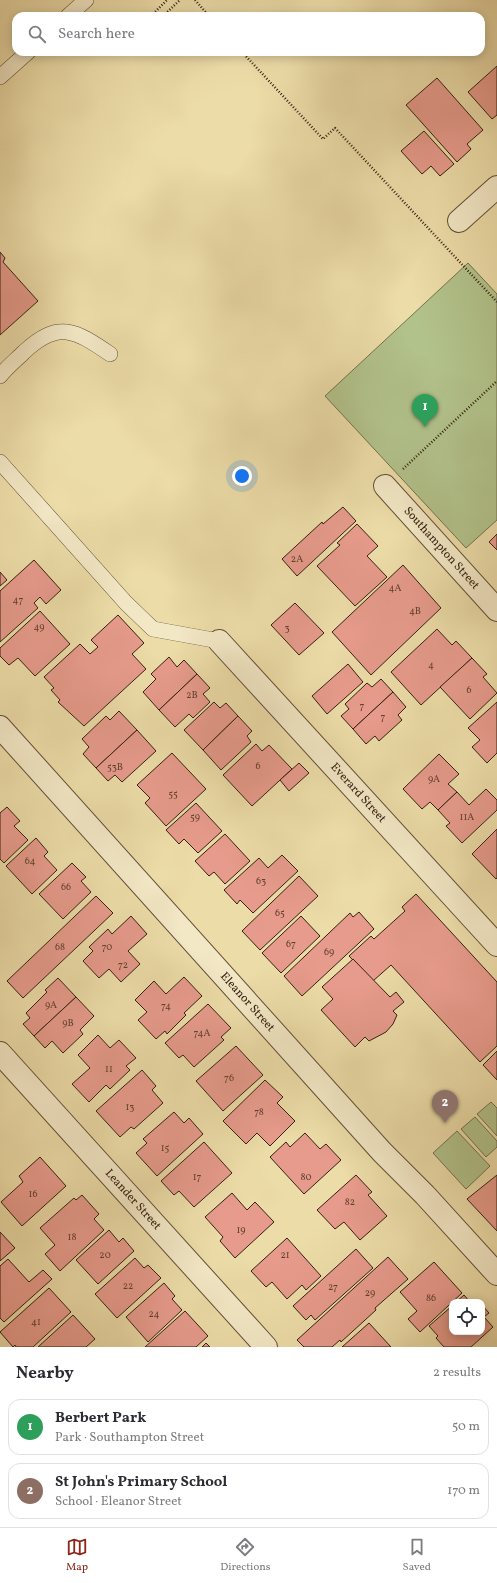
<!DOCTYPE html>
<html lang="en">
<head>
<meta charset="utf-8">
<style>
  body { margin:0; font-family:Vollkorn,serif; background:#f2f2f3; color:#2b2b33 }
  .controls { position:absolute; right:12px; bottom:12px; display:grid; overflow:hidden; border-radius:8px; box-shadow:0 2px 10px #0003 }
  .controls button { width:36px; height:36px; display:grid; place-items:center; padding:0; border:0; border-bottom:1px solid #e1e1e2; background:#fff; color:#2b2b33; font:20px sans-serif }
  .you { position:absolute; left:242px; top:476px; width:14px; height:14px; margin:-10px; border:3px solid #fff; border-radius:50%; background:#1a73e8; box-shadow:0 0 0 6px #1a73e833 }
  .badge { display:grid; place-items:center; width:26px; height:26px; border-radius:50%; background:#8f2418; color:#fff; font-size:13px; font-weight:700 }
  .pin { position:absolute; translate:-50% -33px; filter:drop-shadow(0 1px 2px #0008) }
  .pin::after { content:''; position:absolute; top:21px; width:14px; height:12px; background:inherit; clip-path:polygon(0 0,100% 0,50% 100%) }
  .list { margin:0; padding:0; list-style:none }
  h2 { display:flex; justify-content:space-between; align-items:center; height:52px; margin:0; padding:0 16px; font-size:17px }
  h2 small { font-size:13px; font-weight:400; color:#7c7c81 }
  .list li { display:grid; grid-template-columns:26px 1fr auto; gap:12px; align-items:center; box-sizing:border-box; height:56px; margin:0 8px 8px; padding:0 8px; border:1px solid #e1e1e2; border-radius:12px }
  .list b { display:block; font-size:15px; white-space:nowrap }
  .list p { margin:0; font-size:13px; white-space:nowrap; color:#7c7c81 }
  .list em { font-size:13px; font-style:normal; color:#7c7c81 }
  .icon { flex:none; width:22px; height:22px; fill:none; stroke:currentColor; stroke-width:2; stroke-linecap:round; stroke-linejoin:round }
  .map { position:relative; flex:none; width:497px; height:1347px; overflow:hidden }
  .search { position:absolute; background:#fff; box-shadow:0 2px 10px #0003; left:12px; right:12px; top:12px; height:44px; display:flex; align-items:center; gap:10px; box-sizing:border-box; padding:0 14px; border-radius:12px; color:#7c7c81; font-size:15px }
  .sheet { height:180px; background:#fff }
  nav { display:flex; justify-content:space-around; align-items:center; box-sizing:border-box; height:56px; border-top:1px solid #e1e1e2; background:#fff; font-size:11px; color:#7c7c81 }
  nav a { display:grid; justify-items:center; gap:2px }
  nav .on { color:#8f2418 }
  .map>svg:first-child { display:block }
  .green { fill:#b2c28b; stroke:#74714e }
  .building { fill:#e79b8c; stroke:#352011 }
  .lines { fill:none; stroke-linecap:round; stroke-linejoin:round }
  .service-casing { stroke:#634f37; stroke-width:16 }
  .minor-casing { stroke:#634f37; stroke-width:24 }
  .tertiary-casing { stroke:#634f37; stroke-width:24 }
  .path { stroke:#352011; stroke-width:2.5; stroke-dasharray:1 2; stroke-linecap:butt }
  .service { stroke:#f3e8c6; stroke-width:15 }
  .minor { stroke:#f3e8c6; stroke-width:22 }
  .tertiary { stroke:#f3e8c6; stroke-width:22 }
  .labels { text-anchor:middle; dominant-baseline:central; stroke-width:3; stroke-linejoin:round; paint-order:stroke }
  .number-label { font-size:10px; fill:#623f30 }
  .street-label { font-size:12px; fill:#352011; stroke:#f3e8c6 }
</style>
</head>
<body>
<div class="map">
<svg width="497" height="1347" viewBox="0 0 497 1347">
  <rect width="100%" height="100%" fill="#ecdca8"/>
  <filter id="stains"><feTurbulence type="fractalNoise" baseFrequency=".005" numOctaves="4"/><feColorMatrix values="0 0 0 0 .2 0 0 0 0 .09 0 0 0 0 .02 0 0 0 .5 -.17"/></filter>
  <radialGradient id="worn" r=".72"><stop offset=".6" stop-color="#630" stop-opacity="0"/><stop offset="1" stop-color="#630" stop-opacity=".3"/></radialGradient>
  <g class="green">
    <polygon points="468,263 497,294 497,520 466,548 325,396"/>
    <polygon points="491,1102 497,1108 497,1136 477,1114"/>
    <polygon points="475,1117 497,1141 497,1147 486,1157 461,1129"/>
    <polygon points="457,1131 490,1166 466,1189 433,1153"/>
  </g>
  <g class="building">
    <polygon points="497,66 497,115 492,119 468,92"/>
    <polygon points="437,78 483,130 467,144 471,149 457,162 406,105"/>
    <polygon points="424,131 454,164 440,176 431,166 422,174 401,151"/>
    <polygon points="0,252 5,258 3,262 38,301 0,335"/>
    <polygon points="343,507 356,521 297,576 282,559 322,522 323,524"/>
    <polygon points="357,524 378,546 367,556 387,577 355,606 317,566 340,545 337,543"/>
    <polygon points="497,534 497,550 489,542"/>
    <polygon points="34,560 61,590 46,604 40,597 34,603 38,608 0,642 0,591"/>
    <polygon points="403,565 441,608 371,675 332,632"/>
    <polygon points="0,572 7,580 0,586"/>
    <polygon points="295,603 324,633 299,655 271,625"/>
    <polygon points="40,611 70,644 35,676 18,658 9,665 0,656 0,648"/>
    <polygon points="118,615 144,643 132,654 146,669 84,726 58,702 60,700 51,690 54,688 44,677 80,644 90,654 98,647 91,640"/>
    <polygon points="437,629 452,645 456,641 472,658 421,705 391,672"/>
    <polygon points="169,657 177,667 184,660 197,674 159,710 143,692 156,679 151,674"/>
    <polygon points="472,658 487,674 483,677 497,693 470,719 440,687"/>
    <polygon points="348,664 363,682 327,714 312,696"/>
    <polygon points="197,674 210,688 203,694 210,702 193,718 189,714 175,727 159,710"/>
    <polygon points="381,679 393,692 353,729 341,716 349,709 345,704 367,683 372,687"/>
    <polygon points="393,692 406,707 398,715 402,720 379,741 375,736 366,744 353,729"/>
    <polygon points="214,702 220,708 226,703 238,716 203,750 184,730"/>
    <polygon points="497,702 497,753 487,763 472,747 480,740 468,728"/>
    <polygon points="119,711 137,730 96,768 83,754 89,747 82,739 106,716 110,720"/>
    <polygon points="238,716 252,731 247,736 251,742 221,770 203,750"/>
    <polygon points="137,730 156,751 122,782 115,775 108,781 96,768"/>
    <polygon points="256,744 262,751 269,745 292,769 252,806 223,775"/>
    <polygon points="172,753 206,789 166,826 145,803 150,798 137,785"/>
    <polygon points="439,754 459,774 448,784 457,792 438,810 430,802 422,809 403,789"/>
    <polygon points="299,763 309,773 289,791 280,780"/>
    <polygon points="486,789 497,800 497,810 462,843 446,826 450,823 438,810 457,792 469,805"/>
    <polygon points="196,803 222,831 198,853 184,839 179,844 166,830"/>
    <polygon points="7,807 20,821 14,826 28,840 4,863 0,859 0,813"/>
    <polygon points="497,829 497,878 496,879 472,854"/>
    <polygon points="225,834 250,861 225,884 214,872 209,876 195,861"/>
    <polygon points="36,838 48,852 44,856 57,870 32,894 6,866"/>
    <polygon points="282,855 298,871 253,913 240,900 237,904 224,890 259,858 268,868"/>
    <polygon points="72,863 86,877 81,881 91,892 63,919 39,894"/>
    <polygon points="299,876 318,896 260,950 242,931"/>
    <polygon points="416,894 497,982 497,1046 480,1062 391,965 373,981 349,956 371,936 374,939 405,911 402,907"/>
    <polygon points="96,896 113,913 23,998 7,981"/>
    <polygon points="359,912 374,929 302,996 284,976 350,913 353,917"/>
    <polygon points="131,916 147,934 128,951 140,964 121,982 109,969 99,978 83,961 93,951 89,947 108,929 112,934"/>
    <polygon points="301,916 320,936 281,973 262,953"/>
    <polygon points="353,959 390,997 396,992 404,1002 393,1011 397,1015 393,1024 386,1032 369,1041 365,1037 355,1047 321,1010 333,999 322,987"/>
    <polygon points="184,977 202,996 184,1013 186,1015 167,1034 165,1031 156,1039 138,1020 147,1012 135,1000 154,981 166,994"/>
    <polygon points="58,978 76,997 34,1036 23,1024 30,1018 26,1013 47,992 45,990"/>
    <polygon points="76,997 94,1016 80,1030 83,1034 63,1053 52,1041 45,1048 34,1036"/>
    <polygon points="208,1004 231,1028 221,1037 224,1040 194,1067 183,1055 179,1058 165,1043"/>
    <polygon points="98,1035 110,1048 119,1040 136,1058 126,1066 130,1070 110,1089 106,1085 89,1102 72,1084 90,1068 78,1055"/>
    <polygon points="236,1046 263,1075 223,1111 196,1081"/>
    <polygon points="497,1051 497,1080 483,1065"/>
    <polygon points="142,1070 156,1086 152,1090 163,1103 134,1129 131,1127 120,1137 96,1111"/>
    <polygon points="265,1080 283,1097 277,1103 295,1121 270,1146 257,1133 246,1144 223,1121"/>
    <polygon points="174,1112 184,1123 189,1118 203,1134 157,1176 136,1153 147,1143 143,1139"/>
    <polygon points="305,1133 320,1149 326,1144 341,1160 304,1194 270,1157 286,1142 290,1147"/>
    <polygon points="204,1142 232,1173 194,1207 179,1191 174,1195 161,1181"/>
    <polygon points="40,1157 66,1186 22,1226 1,1202 23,1182 19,1176"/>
    <polygon points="356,1175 372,1192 368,1195 387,1216 360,1240 344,1222 335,1229 317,1210"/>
    <polygon points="497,1175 497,1231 467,1199"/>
    <polygon points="232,1193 247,1210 255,1202 274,1222 235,1258 220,1241 223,1237 205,1217"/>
    <polygon points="82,1195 99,1214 94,1219 104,1230 60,1271 45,1254 55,1245 40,1228 74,1198 76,1200"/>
    <polygon points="109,1230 119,1242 123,1238 134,1251 98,1284 76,1260"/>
    <polygon points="0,1232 15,1248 0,1261"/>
    <polygon points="287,1238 321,1276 306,1290 302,1285 287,1299 272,1282 266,1287 251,1271"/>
    <polygon points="356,1249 373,1268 315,1320 311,1315 306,1320 293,1306"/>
    <polygon points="388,1257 408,1279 375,1308 376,1310 341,1342 340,1340 332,1347 304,1347 297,1340"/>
    <polygon points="135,1258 144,1268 148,1265 161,1278 117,1318 95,1294"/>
    <polygon points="8,1259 29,1282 43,1270 52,1279 4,1322 0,1318 0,1266"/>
    <polygon points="434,1262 462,1293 420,1332 408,1319 417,1311 400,1292"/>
    <polygon points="164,1283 175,1296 172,1299 182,1310 148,1342 126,1317"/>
    <polygon points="49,1288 71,1312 33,1347 16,1347 15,1345 13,1347 0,1332"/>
    <polygon points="464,1295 470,1302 456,1302"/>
    <polygon points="482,1305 489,1313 484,1317 493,1327 471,1347 444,1347 436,1338 438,1336 429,1326 452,1306 452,1332 482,1332"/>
    <polygon points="185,1311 208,1336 196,1347 145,1347"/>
    <polygon points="73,1315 95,1339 86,1347 38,1347"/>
    <polygon points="369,1323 391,1347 342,1347"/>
    <polygon points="206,1343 210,1347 202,1347"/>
  </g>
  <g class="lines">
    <g class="service-casing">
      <g id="service">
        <polyline points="68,16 86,0"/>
        <polyline points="0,77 28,52"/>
        <path d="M0,376C7,367 16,360 24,352C58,320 75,330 110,354"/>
        <polyline points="0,462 126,603 153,629 219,641"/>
      </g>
    </g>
    <g class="minor-casing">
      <g id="minor">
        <polyline points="459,221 497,187"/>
        <path id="s1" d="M385,486L497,610"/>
        <path id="s2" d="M219,641L497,945"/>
        <path id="s3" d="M0,1053L266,1347"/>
      </g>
    </g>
    <g class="tertiary-casing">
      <g id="tertiary">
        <path id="s4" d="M0,727L382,1152L425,1195L497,1274"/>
      </g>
    </g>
    <g class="path">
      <polyline points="195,0 209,16"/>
      <polyline points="151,16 167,0"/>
      <polyline points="163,16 180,0"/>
      <polyline points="242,52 323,139 335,128 497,302"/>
      <polyline points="403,469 497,381"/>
    </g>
    <use href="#service" class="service"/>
    <use href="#minor" class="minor"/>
    <use href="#tertiary" class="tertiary"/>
  </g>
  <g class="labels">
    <g class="number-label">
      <text x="297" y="559">2A</text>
      <text x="395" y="588">4A</text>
      <text x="18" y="600">47</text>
      <text x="415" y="611">4B</text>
      <text x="39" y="627">49</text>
      <text x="287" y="628">3</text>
      <text x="431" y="665">4</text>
      <text x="469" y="690">6</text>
      <text x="192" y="695">2B</text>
      <text x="362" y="706">7</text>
      <text x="383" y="717">7</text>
      <text x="258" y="766">6</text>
      <text x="115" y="767">53B</text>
      <text x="434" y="779">9A</text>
      <text x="173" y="794">55</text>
      <text x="195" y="817">59</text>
      <text x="467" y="817">11A</text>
      <text x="30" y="861">64</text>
      <text x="261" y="881">63</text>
      <text x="66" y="887">66</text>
      <text x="280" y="913">65</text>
      <text x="291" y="944">67</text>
      <text x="60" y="947">68</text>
      <text x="107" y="947">70</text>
      <text x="329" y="952">69</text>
      <text x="123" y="965">72</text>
      <text x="51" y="1005">9A</text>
      <text x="166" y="1006">74</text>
      <text x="68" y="1023">9B</text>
      <text x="202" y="1033">74A</text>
      <text x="109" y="1069">11</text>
      <text x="229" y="1078">76</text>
      <text x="130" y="1107">13</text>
      <text x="259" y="1112">78</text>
      <text x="165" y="1148">15</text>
      <text x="197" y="1177">17</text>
      <text x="306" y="1177">80</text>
      <text x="33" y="1194">16</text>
      <text x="350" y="1202">82</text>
      <text x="241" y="1230">19</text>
      <text x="72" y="1237">18</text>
      <text x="105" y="1255">20</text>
      <text x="285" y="1255">21</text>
      <text x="128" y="1286">22</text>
      <text x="333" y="1287">27</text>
      <text x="370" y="1293">29</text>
      <text x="431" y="1298">86</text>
      <text x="154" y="1314">24</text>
      <text x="36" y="1322">41</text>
    </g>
    <g class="street-label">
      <text stroke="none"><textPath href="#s1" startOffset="84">Southampton Street</textPath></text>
      <text stroke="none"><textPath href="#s2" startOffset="206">Everard Street</textPath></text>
      <text stroke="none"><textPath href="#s4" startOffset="370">Eleanor Street</textPath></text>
      <text stroke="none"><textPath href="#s3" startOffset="198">Leander Street</textPath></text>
    </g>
  </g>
  <rect width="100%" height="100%" filter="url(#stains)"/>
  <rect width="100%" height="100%" fill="url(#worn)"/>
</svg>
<div class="controls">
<button><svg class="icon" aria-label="locate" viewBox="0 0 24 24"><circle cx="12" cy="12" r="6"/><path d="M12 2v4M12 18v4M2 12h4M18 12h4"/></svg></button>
</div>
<div class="you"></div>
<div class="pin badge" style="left:425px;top:427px;background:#2e9e5b">1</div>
<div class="pin badge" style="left:445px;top:1123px;background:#8d6e63">2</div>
<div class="search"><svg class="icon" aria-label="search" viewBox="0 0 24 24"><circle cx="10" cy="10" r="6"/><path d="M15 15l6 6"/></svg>Search here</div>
</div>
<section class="sheet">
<h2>Nearby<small>2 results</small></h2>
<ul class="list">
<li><span class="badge" style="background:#2e9e5b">1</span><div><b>Berbert Park</b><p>Park · Southampton Street</p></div><em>50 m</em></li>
<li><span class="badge" style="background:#8d6e63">2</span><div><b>St John's Primary School</b><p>School · Eleanor Street</p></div><em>170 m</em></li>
</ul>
</section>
<nav>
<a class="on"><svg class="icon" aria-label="map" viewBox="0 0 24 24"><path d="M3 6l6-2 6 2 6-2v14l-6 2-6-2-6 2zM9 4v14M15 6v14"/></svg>Map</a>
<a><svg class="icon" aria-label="directions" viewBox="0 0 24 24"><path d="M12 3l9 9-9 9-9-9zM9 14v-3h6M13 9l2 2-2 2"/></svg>Directions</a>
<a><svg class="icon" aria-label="saved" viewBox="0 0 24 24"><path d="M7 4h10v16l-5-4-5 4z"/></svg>Saved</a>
</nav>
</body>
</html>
